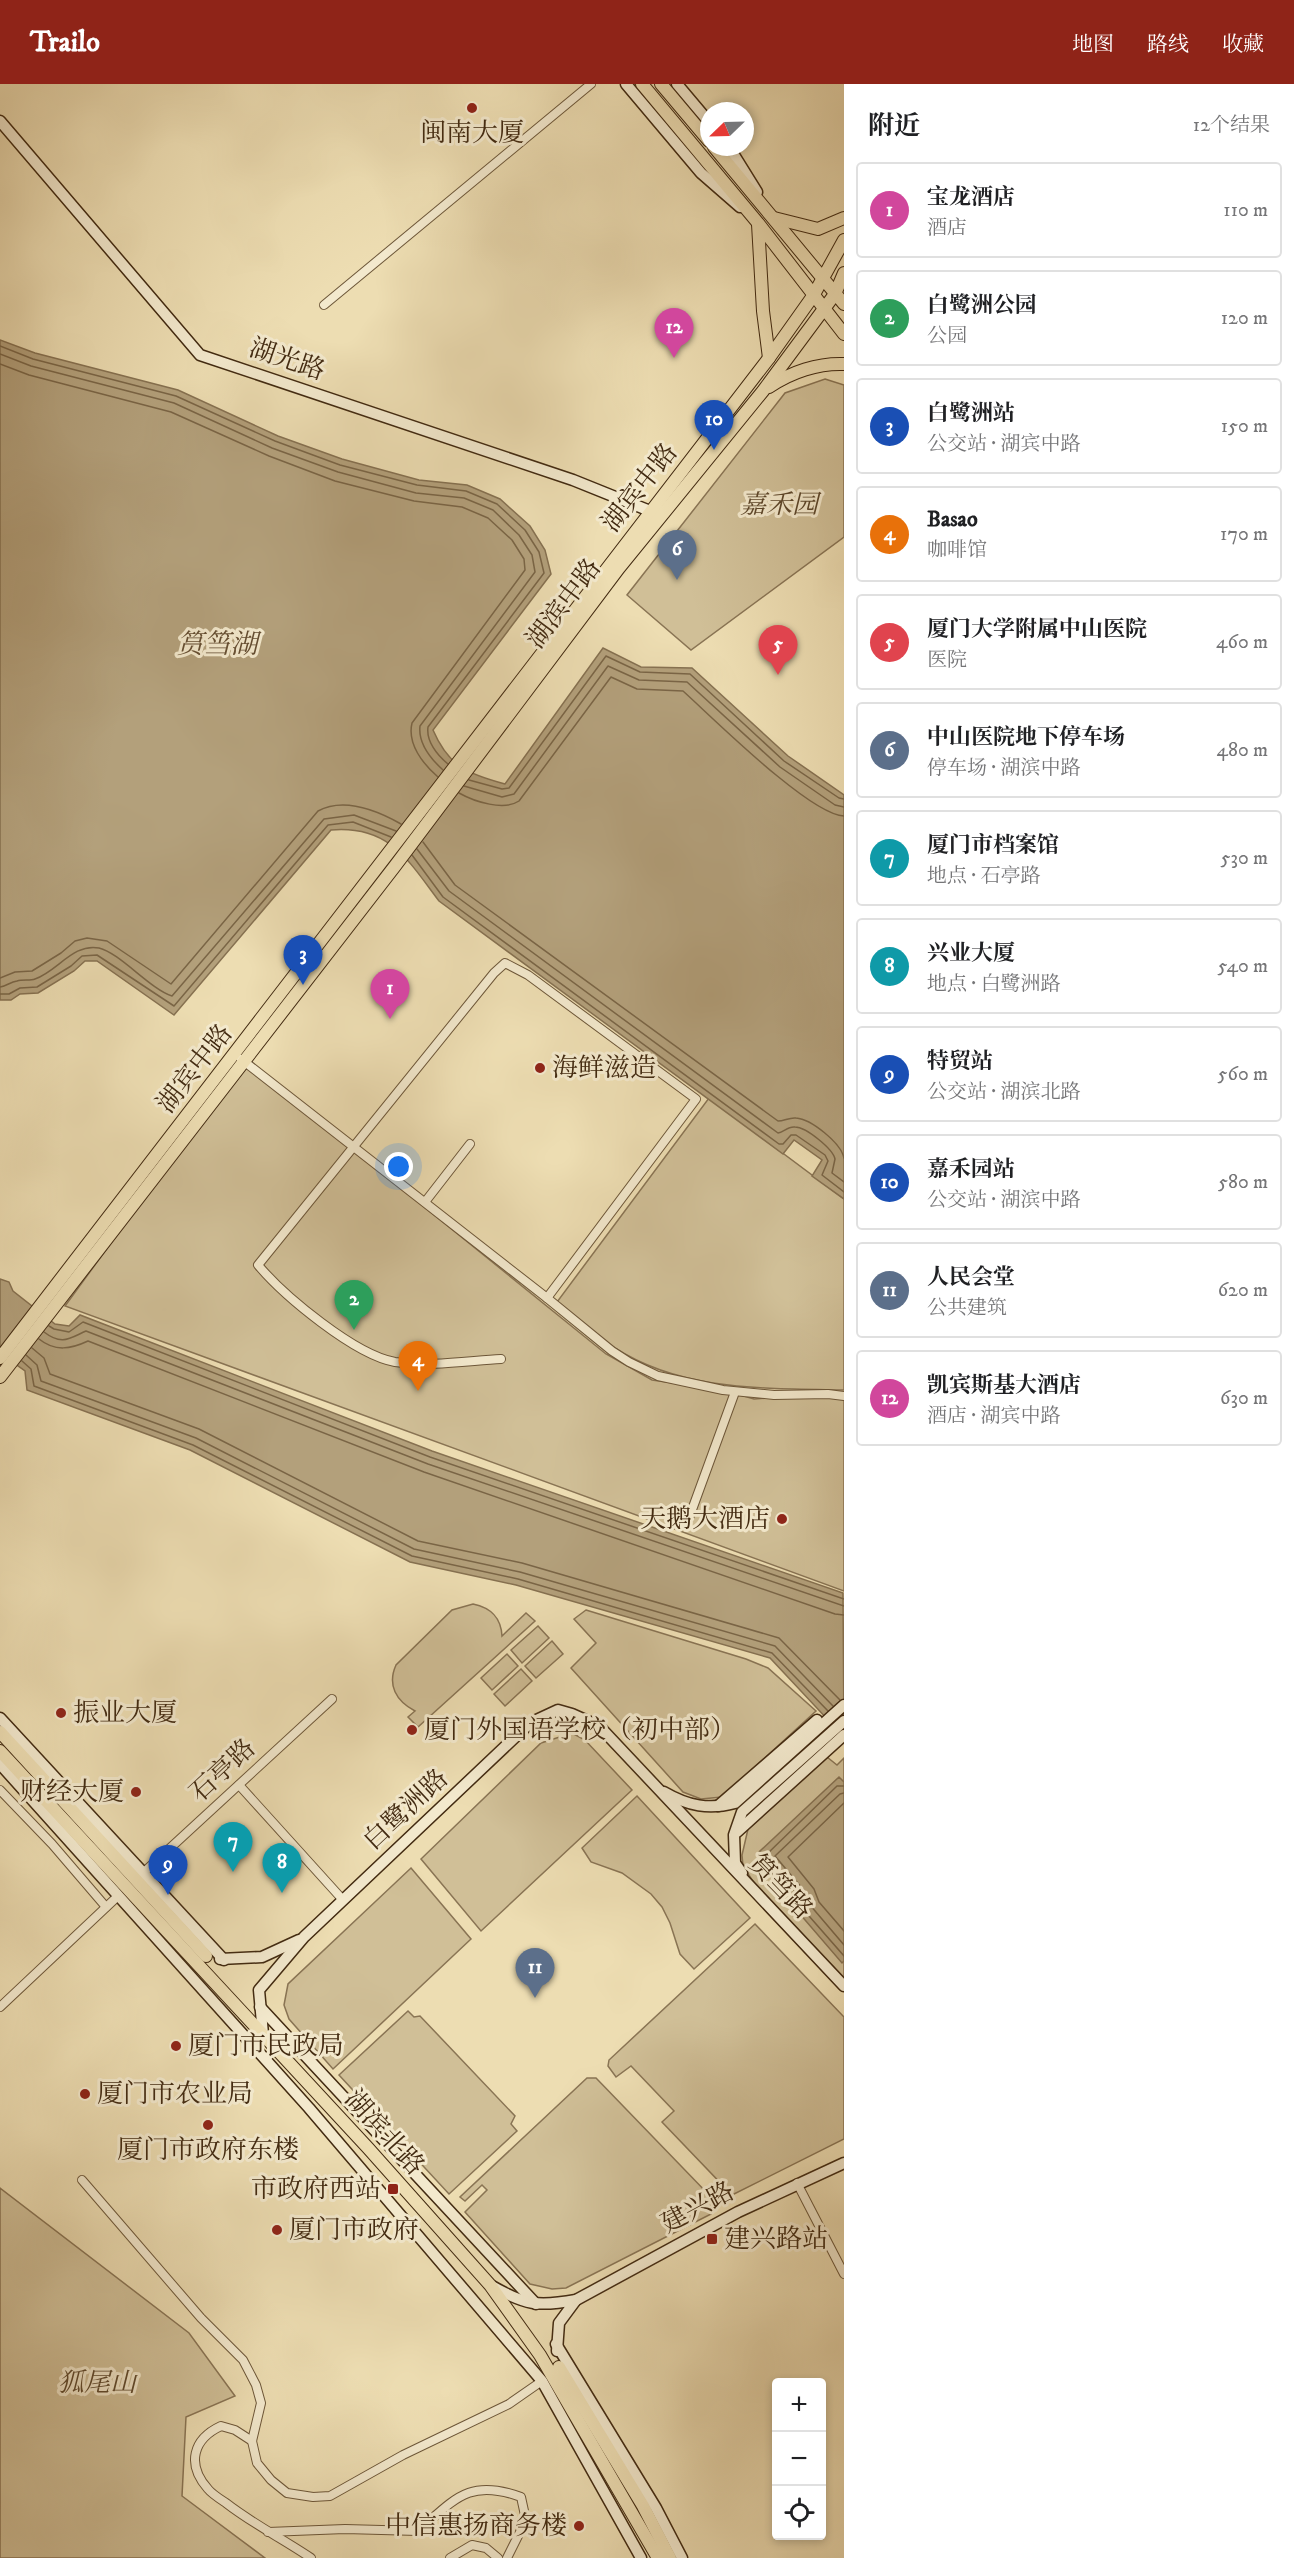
<!DOCTYPE html>
<html lang="zh">
<head>
<meta charset="utf-8">
<style>
  body { margin:0; font-family:"IM FELL DW Pica","Noto Serif SC",serif; background:#f6f6f6; color:#202124 }
  .controls { position:absolute; right:18px; bottom:18px; display:grid; overflow:hidden; border-radius:6px; box-shadow:0 3px 9px #0003 }
  .controls button { width:54px; height:54px; display:grid; place-items:center; padding:0; border:0; border-bottom:2px solid #e0e0e0; background:#fff; color:#202124; font:30px sans-serif }
  .compass { position:absolute; left:700px; top:18px; width:54px; height:54px; border-radius:50%; background:#fff; box-shadow:0 3px 9px #0003; rotate:247deg }
  .you { position:absolute; left:399px; top:1083px; width:21px; height:21px; margin:-15px; border:4px solid #fff; border-radius:50%; background:#1a73e8; box-shadow:0 0 0 9px #1a73e833 }
  .badge { display:grid; place-items:center; width:39px; height:39px; border-radius:50%; background:#8f2418; color:#fff; font-size:20px; font-weight:700 }
  .pin { position:absolute; translate:-50% -50px; filter:drop-shadow(0 2px 3px #0008) }
  .pin::after { content:''; position:absolute; top:32px; width:21px; height:18px; background:inherit; clip-path:polygon(0 0,100% 0,50% 100%) }
  .list { margin:0; padding:0; list-style:none }
  h2 { display:flex; justify-content:space-between; align-items:center; height:78px; margin:0; padding:0 24px; font-size:26px }
  h2 small { font-size:20px; font-weight:400; color:#757577 }
  .list li { display:grid; grid-template-columns:39px 1fr auto; gap:18px; align-items:center; box-sizing:border-box; height:96px; margin:0 12px 12px; padding:0 12px; border:2px solid #e0e0e0; border-radius:6px }
  .list b { display:block; font-size:22px; white-space:nowrap }
  .list p { margin:0; font-size:20px; white-space:nowrap; color:#757577 }
  .list em { font-size:20px; font-style:normal; color:#757577 }
  .icon { flex:none; width:33px; height:33px; fill:none; stroke:currentColor; stroke-width:2; stroke-linecap:round; stroke-linejoin:round }
  .map { position:relative; flex:none; width:844px; height:2474px; overflow:hidden }
  header { display:flex; align-items:center; gap:36px; box-sizing:border-box; height:84px; padding:0 30px; background:#8f2418; color:#fff }
  header strong { font-size:28px }
  nav { display:flex; gap:33px; margin-inline-start:auto; font-size:21px }
  main { display:flex }
  aside { flex:1; background:#fff }
  .map>svg:first-child { display:block }
  .green { fill:#d0bf97; stroke:#897454; stroke-width:1.5 }
  .water { fill:#b3a07b; stroke:#867151; stroke-width:1.5 }
  .lines { fill:none; stroke-linecap:round; stroke-linejoin:round }
  .shore { stroke:#7a6546; stroke-width:1.5 }
  .street-casing { stroke:#6d5739; stroke-width:10 }
  .secondary-casing { stroke:#422a11; stroke-width:13 }
  .primary-casing { stroke:#422a11; stroke-width:14 }
  .street { stroke:#f3e9cd; stroke-width:8 }
  .secondary { stroke:#f3e9cd; stroke-width:10 }
  .primary { stroke:#edddb2; stroke-width:12 }
  .poi-dot { fill:#8f2418; stroke:#f3e9cd; stroke-width:2 }
  .labels { text-anchor:middle; dominant-baseline:central; stroke-width:6; stroke-linejoin:round; paint-order:stroke }
  .poi-label { font-size:26px; fill:#422a11; stroke:#f3e9cd; text-anchor:start }
  .street-label { font-size:26px; fill:#422a11; stroke:#f3e9cd }
  .park-label { font-size:26px; font-style:italic; fill:#5e482c; stroke:#f3e9cd }
  .water-label { font-size:27px; font-style:italic; fill:#644d31; stroke:#f3e9cd }
</style>
</head>
<body>
<header>
<strong>Trailo</strong>
<nav><a>地图</a><a>路线</a><a>收藏</a></nav>
</header>
<main>
<div class="map">
<svg width="844" height="2474" viewBox="0 0 844 2474">
  <rect width="100%" height="100%" fill="#edddb2"/>
  <filter id="stains"><feTurbulence type="fractalNoise" baseFrequency=".00333" numOctaves="4"/><feColorMatrix values="0 0 0 0 .2 0 0 0 0 .09 0 0 0 0 .02 0 0 0 .5 -.17"/></filter>
  <radialGradient id="worn" r=".72"><stop offset=".6" stop-color="#630" stop-opacity="0"/><stop offset="1" stop-color="#630" stop-opacity=".3"/></radialGradient>
  <g class="green">
    <polygon points="825,295 844,301 844,453 691,566 627,511 785,309"/>
    <polygon points="244,977 606,1270 652,1296 723,1306 754,1315 828,1310 844,1312 844,1507 65,1222"/>
    <path d="M709,1014L844,1115V1306C767,1304 683,1308 615,1264C595,1251 576,1233 557,1218Z"/>
    <path d="M473,1520C492,1524 501,1534 502,1552L526,1529L535,1537L418,1643L408,1633L415,1627C396,1617 387,1601 396,1581L452,1526Z"/>
    <polygon points="586,1526 746,1575 768,1584 816,1627 722,1713 701,1715 683,1708 571,1584 596,1559 574,1535"/>
    <polygon points="538,1542 549,1554 522,1579 511,1566"/>
    <polygon points="552,1557 563,1570 536,1594 525,1582"/>
    <polygon points="507,1570 518,1582 492,1606 481,1594"/>
    <polygon points="521,1585 532,1597 505,1622 494,1610"/>
    <polygon points="572,1649 585,1656 632,1706 481,1847 421,1775 541,1659"/>
    <polygon points="827,1673 837,1681 844,1674 844,1895 758,1805 743,1782 742,1771 748,1745"/>
    <polygon points="637,1712 750,1834 694,1885 680,1870 670,1839 662,1823 651,1810 622,1789 591,1778 582,1764"/>
    <polygon points="411,1784 471,1855 333,1985 289,1935 284,1921 288,1900"/>
    <polygon points="755,1840 844,1933 844,2055 732,2111 662,2038 674,2027 631,1982 616,1993 608,1982 609,1976"/>
    <polygon points="408,1927 414,1933 420,1932 515,2032 511,2040 517,2047 449,2110 339,1991"/>
    <polygon points="587,1994 596,1994 711,2113 711,2130 566,2204 552,2205 530,2200 465,2128 487,2106 482,2101 465,2117 460,2113"/>
    <polygon points="0,2104 189,2249 235,2312 186,2333 182,2412 265,2474 0,2474"/>
  </g>
  <g class="water">
    <path d="M0,256L35,269L178,306L278,352L342,375L419,396L467,401L500,415L530,442L545,466L551,490L433,646C449,683 468,690 505,700L603,564L641,583L692,584L788,672L844,711V1115L812,1092L822,1076L794,1056L783,1070L439,817C408,776 389,741 331,746L174,931L97,877H85L74,887L38,909L20,910L11,916H0Z"/>
    <polygon points="0,1195 9,1198 13,1207 55,1240 69,1242 80,1231 432,1367 843,1509 844,1653 770,1574 516,1501 410,1478 190,1366 27,1306 25,1287 0,1269"/>
    <polygon points="839,1693 844,1698 844,1877 842,1879 793,1822 796,1818 758,1772 759,1768"/>
  </g>
  <g class="lines">
    <g class="shore">
      <path d="M0,262L33,275L176,312L275,357L340,381L417,401L466,407L497,420L525,446L539,468L544,489L428,643C426,657 437,671 448,680"/>
      <path d="M0,270L31,282L174,319L272,364L338,388L416,409L464,414L493,426L519,451L532,471L535,488L420,642C418,659 431,675 443,686"/>
      <path d="M0,280L29,291L171,328L269,372L335,397L414,417L462,423L488,434L512,456L524,475L525,486L412,639C407,660 423,680 438,693"/>
      <polyline points="469,696 502,705 509,704 606,572 640,588 690,590 784,677 839,714 844,715"/>
      <polyline points="464,702 502,713 514,710 608,582 639,596 687,598 780,683 835,721 844,723"/>
      <path d="M459,709C475,718 504,727 519,717L611,593L637,605L683,607C712,633 810,731 844,732"/>
      <path d="M423,758L455,801L778,1037C784,1037 790,1033 796,1034C811,1035 841,1059 844,1074"/>
      <path d="M417,765L449,807L778,1049C784,1048 788,1042 795,1043C806,1043 833,1065 835,1075L832,1089L844,1098"/>
      <polyline points="412,771 443,813 779,1060 783,1060 791,1051 796,1051 825,1071 828,1077 822,1091 844,1108"/>
      <path d="M0,894L15,888L32,887L61,869L75,857L87,854L107,857L171,900L318,727C344,713 378,727 401,740"/>
      <path d="M0,903C7,902 10,898 17,897C23,895 30,897 35,895C58,887 73,859 99,864C120,869 150,905 172,912L324,735L354,731L396,747"/>
      <polyline points="0,910 9,910 20,904 37,903 71,882 82,872 97,871 174,922 328,741 353,738 391,753"/>
      <polyline points="49,1242 54,1245 69,1248 83,1238 430,1373 844,1515"/>
      <path d="M44,1248C62,1262 70,1254 86,1247L428,1380L844,1522"/>
      <path d="M39,1255C55,1268 71,1265 88,1257L424,1388L835,1530L844,1531"/>
      <polyline points="32,1264 44,1274 50,1290 199,1345 418,1457 522,1479 779,1554 840,1616"/>
      <polyline points="26,1271 37,1281 41,1297 196,1354 414,1465 520,1488 775,1562 833,1622"/>
      <polyline points="22,1277 31,1285 34,1302 193,1361 412,1472 518,1495 772,1569 828,1627"/>
      <polyline points="844,1702 837,1702 765,1772 801,1814 802,1824 844,1872"/>
      <polyline points="844,1709 840,1710 775,1772 807,1810 810,1821 844,1861"/>
      <polyline points="844,1719 788,1773 814,1805 819,1818 844,1847"/>
    </g>
    <g class="street-casing">
      <g id="street">
        <polyline points="324,221 591,0"/>
        <polyline points="241,975 547,1214 612,1267 629,1278 658,1292 723,1306 774,1311 828,1310 844,1312"/>
        <polyline points="425,1118 470,1060"/>
        <path d="M501,1275C467,1277 429,1283 395,1278C355,1271 284,1212 258,1181L494,889L505,879L528,891L696,1015L547,1214"/>
        <polyline points="689,1434 735,1308"/>
        <polyline points="239,1701 343,1816"/>
        <polyline points="0,1706 52,1760 106,1823"/>
        <polyline points="143,1789 332,1615"/>
        <polyline points="0,1923 118,1812"/>
        <polyline points="82,2096 201,2234 243,2276 256,2301 261,2319 252,2357 257,2379 271,2396 287,2409 313,2413 330,2412 403,2371 509,2320 542,2297"/>
        <polyline points="797,2099 844,2190"/>
        <path d="M252,2357L235,2346L221,2342C193,2355 186,2380 208,2405C212,2410 220,2415 226,2419C253,2440 283,2455 311,2474"/>
        <path d="M268,2448L345,2445L418,2447C455,2415 469,2394 521,2413L526,2436L507,2474"/>
        <polyline points="450,2474 472,2461 486,2464 498,2474"/>
      </g>
    </g>
    <g class="secondary-casing">
      <g id="secondary">
        <polyline points="626,0 701,89 740,123"/>
        <polyline points="677,0 709,38"/>
        <polyline points="0,37 200,271 573,396 650,427"/>
        <polyline points="729,63 757,108"/>
        <polyline points="0,1634 224,1876"/>
        <polyline points="0,1680 309,2024 542,2297 641,2474"/>
        <path d="M664,1708C688,1722 709,1726 735,1719L844,1621"/>
        <polyline points="718,1722 817,1636"/>
        <polyline points="737,1748 844,1651"/>
        <polyline points="742,1789 735,1779 734,1751 742,1728 844,1637"/>
        <polyline points="220,1875 262,1873 299,1856"/>
        <polyline points="260,1923 536,2220"/>
        <polyline points="263,1950 259,1906 304,1853 530,1639 558,1626 572,1630 599,1642 844,1902"/>
        <path d="M492,2202C525,2221 538,2223 576,2216L738,2128L844,2079"/>
        <polyline points="556,2260 656,2424 682,2474"/>
        <polyline points="557,2267 559,2239 576,2216"/>
      </g>
    </g>
    <g class="primary-casing">
      <g id="primary">
        <polyline points="642,0 758,139 844,250"/>
        <polyline points="661,0 709,57"/>
        <polyline points="714,63 844,220"/>
        <polyline points="774,134 818,145 844,134"/>
        <polyline points="758,140 763,227 769,274"/>
        <path d="M769,303C791,288 818,279 844,280"/>
        <polyline points="0,1274 769,274 813,212 844,156"/>
        <polyline points="0,1293 395,782 619,484 763,307 835,210 844,189"/>
        <polyline points="0,1648 206,1872"/>
        <polyline points="0,1667 368,2064 490,2201 540,2271 658,2474"/>
        <polyline points="559,2283 643,2422 670,2474"/>
      </g>
    </g>
    <use href="#street" class="street"/>
    <use href="#secondary" class="secondary"/>
    <use href="#primary" class="primary"/>
  </g>
  <g class="poi-dot">
    <circle cx="472" cy="24" r="6"/>
    <circle cx="540" cy="984" r="6"/>
    <circle cx="782" cy="1435" r="6"/>
    <circle cx="61" cy="1629" r="6"/>
    <circle cx="412" cy="1646" r="6"/>
    <circle cx="136" cy="1708" r="6"/>
    <circle cx="176" cy="1962" r="6"/>
    <circle cx="85" cy="2010" r="6"/>
    <circle cx="208" cy="2041" r="6"/>
    <rect x="387" y="2099" width="12" height="12" rx="3"/>
    <circle cx="277" cy="2146" r="6"/>
    <rect x="706" y="2149" width="12" height="12" rx="3"/>
    <circle cx="579" cy="2442" r="6"/>
  </g>
  <g class="labels">
    <g class="poi-label">
      <text x="472" y="49" text-anchor="middle">闽南大厦</text>
      <text x="552" y="984">海鲜滋造</text>
      <text x="770" y="1435" text-anchor="end">天鹅大酒店</text>
      <text x="73" y="1629">振业大厦</text>
      <text x="424" y="1646">厦门外国语学校（初中部）</text>
      <text x="124" y="1708" text-anchor="end">财经大厦</text>
      <text x="188" y="1962">厦门市民政局</text>
      <text x="97" y="2010">厦门市农业局</text>
      <text x="208" y="2066" text-anchor="middle">厦门市政府东楼</text>
      <text x="381" y="2105" text-anchor="end">市政府西站</text>
      <text x="289" y="2146">厦门市政府</text>
      <text x="724" y="2155">建兴路站</text>
      <text x="567" y="2442" text-anchor="end">中信惠扬商务楼</text>
    </g>
    <g class="street-label">
      <text transform="translate(287 276) rotate(19)">湖光路</text>
      <text transform="translate(640 404) rotate(-52)">湖宾中路</text>
      <text transform="translate(564 520) rotate(-53)">湖滨中路</text>
      <text transform="translate(195 985) rotate(-52)">湖宾中路</text>
      <text transform="translate(223 1687) rotate(-43)">石亭路</text>
      <text transform="translate(406 1726) rotate(-43)">白鹭洲路</text>
      <text transform="translate(780 1803) rotate(46)">筼筜路</text>
      <text transform="translate(384 2049) rotate(48)">湖滨北路</text>
      <text transform="translate(698 2124) rotate(-28)">建兴路</text>
    </g>
    <g class="park-label">
      <text x="779" y="421">嘉禾园</text>
      <text x="97" y="2299">狐尾山</text>
    </g>
    <g class="water-label">
      <text x="217" y="561">筼筜湖</text>
    </g>
  </g>
  <rect width="100%" height="100%" filter="url(#stains)"/>
  <rect width="100%" height="100%" fill="url(#worn)"/>
</svg>
<div class="controls">
<button>+</button>
<button>−</button>
<button><svg class="icon" aria-label="locate" viewBox="0 0 24 24"><circle cx="12" cy="12" r="6"/><path d="M12 2v4M12 18v4M2 12h4M18 12h4"/></svg></button>
</div>
<svg class="compass" viewBox="-18 -18 36 36"><path d="M0-13l5 13h-10z" fill="#e53935"/><path d="M0 13l5-13h-10z" fill="#757577"/></svg>
<div class="you"></div>
<div class="pin badge" style="left:390px;top:935px;background:#d1479c">1</div>
<div class="pin badge" style="left:354px;top:1246px;background:#2e9e5b">2</div>
<div class="pin badge" style="left:303px;top:901px;background:#1a4fb4">3</div>
<div class="pin badge" style="left:418px;top:1307px;background:#e8710a">4</div>
<div class="pin badge" style="left:778px;top:591px;background:#e0444e">5</div>
<div class="pin badge" style="left:677px;top:496px;background:#5c6f8a">6</div>
<div class="pin badge" style="left:233px;top:1788px;background:#0f9aa8">7</div>
<div class="pin badge" style="left:282px;top:1809px;background:#0f9aa8">8</div>
<div class="pin badge" style="left:168px;top:1811px;background:#1a4fb4">9</div>
<div class="pin badge" style="left:714px;top:366px;background:#1a4fb4">10</div>
<div class="pin badge" style="left:535px;top:1914px;background:#5c6f8a">11</div>
<div class="pin badge" style="left:674px;top:274px;background:#d1479c">12</div>
</div>
<aside>
<h2>附近<small>12个结果</small></h2>
<ul class="list">
<li><span class="badge" style="background:#d1479c">1</span><div><b>宝龙酒店</b><p>酒店</p></div><em>110 m</em></li>
<li><span class="badge" style="background:#2e9e5b">2</span><div><b>白鹭洲公园</b><p>公园</p></div><em>120 m</em></li>
<li><span class="badge" style="background:#1a4fb4">3</span><div><b>白鹭洲站</b><p>公交站 · 湖宾中路</p></div><em>150 m</em></li>
<li><span class="badge" style="background:#e8710a">4</span><div><b>Basao</b><p>咖啡馆</p></div><em>170 m</em></li>
<li><span class="badge" style="background:#e0444e">5</span><div><b>厦门大学附属中山医院</b><p>医院</p></div><em>460 m</em></li>
<li><span class="badge" style="background:#5c6f8a">6</span><div><b>中山医院地下停车场</b><p>停车场 · 湖滨中路</p></div><em>480 m</em></li>
<li><span class="badge" style="background:#0f9aa8">7</span><div><b>厦门市档案馆</b><p>地点 · 石亭路</p></div><em>530 m</em></li>
<li><span class="badge" style="background:#0f9aa8">8</span><div><b>兴业大厦</b><p>地点 · 白鹭洲路</p></div><em>540 m</em></li>
<li><span class="badge" style="background:#1a4fb4">9</span><div><b>特贸站</b><p>公交站 · 湖滨北路</p></div><em>560 m</em></li>
<li><span class="badge" style="background:#1a4fb4">10</span><div><b>嘉禾园站</b><p>公交站 · 湖滨中路</p></div><em>580 m</em></li>
<li><span class="badge" style="background:#5c6f8a">11</span><div><b>人民会堂</b><p>公共建筑</p></div><em>620 m</em></li>
<li><span class="badge" style="background:#d1479c">12</span><div><b>凯宾斯基大酒店</b><p>酒店 · 湖宾中路</p></div><em>630 m</em></li>
</ul>
</aside>
</main>
</body>
</html>
